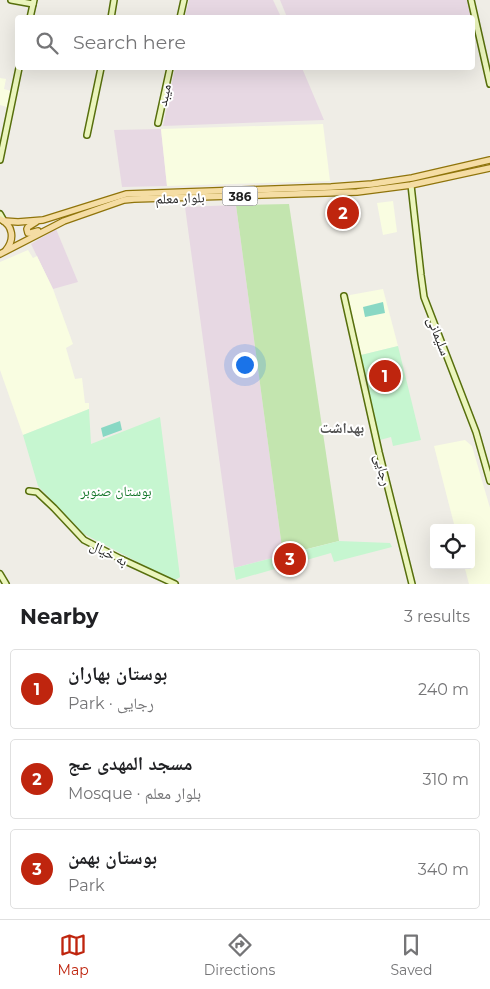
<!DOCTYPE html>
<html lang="en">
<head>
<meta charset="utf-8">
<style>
  body { margin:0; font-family:Montserrat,"Noto Naskh Arabic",sans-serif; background:#f6f6f6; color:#202124 }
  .controls { position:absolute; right:15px; bottom:15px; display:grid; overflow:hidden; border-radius:5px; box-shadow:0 5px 20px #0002 }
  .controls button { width:45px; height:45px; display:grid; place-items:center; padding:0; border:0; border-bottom:1px solid #e0e0e0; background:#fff; color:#202124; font:25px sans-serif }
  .you { position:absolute; left:244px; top:364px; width:18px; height:18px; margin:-12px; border:4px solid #fff; border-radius:50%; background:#1a73e8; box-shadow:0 0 0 8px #1a73e833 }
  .badge { display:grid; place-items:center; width:32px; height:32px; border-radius:50%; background:#bf250e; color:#fff; font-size:16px; font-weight:700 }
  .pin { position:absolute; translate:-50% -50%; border:2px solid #fff; box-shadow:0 1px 5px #0006 }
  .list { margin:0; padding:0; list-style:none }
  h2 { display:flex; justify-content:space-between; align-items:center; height:65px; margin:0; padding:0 20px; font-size:21px }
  h2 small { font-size:16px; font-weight:400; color:#757577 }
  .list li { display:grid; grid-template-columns:32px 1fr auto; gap:15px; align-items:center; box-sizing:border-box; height:80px; margin:0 10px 10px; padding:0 10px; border:1px solid #e0e0e0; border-radius:5px }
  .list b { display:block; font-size:19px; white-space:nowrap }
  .list p { margin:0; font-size:16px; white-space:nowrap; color:#757577 }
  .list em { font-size:16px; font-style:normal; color:#757577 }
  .icon { flex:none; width:28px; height:28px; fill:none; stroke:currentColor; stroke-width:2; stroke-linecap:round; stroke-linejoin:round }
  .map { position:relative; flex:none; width:490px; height:584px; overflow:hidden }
  .search { position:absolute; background:#fff; box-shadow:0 5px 20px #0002; left:15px; right:15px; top:15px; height:55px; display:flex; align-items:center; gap:12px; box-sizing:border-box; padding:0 18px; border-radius:5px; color:#757577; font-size:19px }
  .sheet { height:335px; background:#fff }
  nav { display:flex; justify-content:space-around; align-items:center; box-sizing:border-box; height:70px; border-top:1px solid #e0e0e0; background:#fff; font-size:14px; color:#757577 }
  nav a { display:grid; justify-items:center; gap:2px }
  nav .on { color:#bf250e }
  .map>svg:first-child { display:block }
  .industrial { fill:#e7d8e3 }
  .education { fill:#f9fde1 }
  .grass { fill:#c3e5af }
  .park { fill:#c6f6d0 }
  .pitch { fill:#89d8c4 }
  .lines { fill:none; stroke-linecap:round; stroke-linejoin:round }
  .secondary-casing { stroke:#576f0d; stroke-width:8 }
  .primary-casing { stroke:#8f740b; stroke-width:8 }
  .secondary { stroke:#ebf5bd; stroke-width:5 }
  .primary { stroke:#f5dda4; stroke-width:5.5 }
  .labels { text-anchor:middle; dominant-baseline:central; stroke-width:4; stroke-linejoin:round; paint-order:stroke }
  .shield { fill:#fff; stroke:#626262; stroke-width:1 }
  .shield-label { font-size:12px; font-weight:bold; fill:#1f1f1f }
  .street-label { font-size:14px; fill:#1f1f1f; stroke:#fff }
  .park-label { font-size:14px; fill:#137629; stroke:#fff }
  .neighbourhood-label { font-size:15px; font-weight:bold; fill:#525252; stroke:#fff }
</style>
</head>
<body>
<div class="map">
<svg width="490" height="584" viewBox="0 0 490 584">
  <rect width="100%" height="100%" fill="#efede6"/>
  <g class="industrial">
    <polygon points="189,0 273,0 281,17 185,17"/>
    <polygon points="280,0 468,0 472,17 287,17"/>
    <polygon points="175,68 302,68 324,120 163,126"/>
    <polygon points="161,129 167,186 122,187 114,130"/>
    <polygon points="236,205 283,555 234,568 185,207"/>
    <polygon points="56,229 78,282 53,289 31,244"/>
  </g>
  <g class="education">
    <polygon points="0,78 6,79 4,89 11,91 7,107 0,105"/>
    <polygon points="323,124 330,181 167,186 161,129"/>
    <polygon points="393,201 397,232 383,235 377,203"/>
    <polygon points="28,250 33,258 37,256 53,289 73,344 66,348 75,379 82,378 85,403 89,403 89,409 23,435 0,370 0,262"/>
    <polygon points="383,289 398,346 361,355 348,298 350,295"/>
    <polygon points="465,440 472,446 490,508 490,584 469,584 464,565 471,565 471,528 455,528 434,446"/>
  </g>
  <polygon class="grass" points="289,204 339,541 283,555 236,205"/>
  <g class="park">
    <polygon points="398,346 421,440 393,446 391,437 380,440 361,355"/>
    <polygon points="89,409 91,444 160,417 180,577 174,581 84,534 38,486 23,435"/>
    <polygon points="339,541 390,543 392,547 334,562 331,553 236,580 234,568"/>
  </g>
  <g class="pitch">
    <polygon points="383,302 385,313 365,317 363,307"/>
    <polygon points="120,421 122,430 103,437 101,428"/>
  </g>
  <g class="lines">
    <g class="secondary-casing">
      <g id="secondary">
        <polyline points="11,0 33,4"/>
        <polyline points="471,0 490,84"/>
        <polyline points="30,18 34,0"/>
        <polyline points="111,18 114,0"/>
        <polyline points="180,18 184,0"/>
        <polyline points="158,123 170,68"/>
        <polyline points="87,135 101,68"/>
        <polyline points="0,160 19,68"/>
        <polyline points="411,185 421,275 424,297 476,432 490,481"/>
        <polyline points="0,214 4,221"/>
        <polyline points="344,296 379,452 412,584"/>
        <polyline points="29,491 37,492 54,508 84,540 121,559 175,584"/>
        <polyline points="0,574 6,584"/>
      </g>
    </g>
    <g class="primary-casing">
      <g id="primary">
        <path d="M0,219C13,225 15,239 6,250"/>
        <polyline points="4,221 18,222 43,220 126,194 331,187 372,184 412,178 490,160"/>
        <polyline points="36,222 28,227 27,229 28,233 31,233 38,231"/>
        <polyline points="0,254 64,221 124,200 134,199 357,192 411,185 490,168"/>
      </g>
    </g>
    <use href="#secondary" class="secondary"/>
    <use href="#primary" class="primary"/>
  </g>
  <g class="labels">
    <rect class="shield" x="222.5" y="186.5" width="35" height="19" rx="4"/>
    <g class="shield-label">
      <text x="240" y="196">386</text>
    </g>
    <g class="street-label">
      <text transform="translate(164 95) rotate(-78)">میبد</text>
      <text transform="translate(180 198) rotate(-2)">بلوار معلم</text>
      <text transform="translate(439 336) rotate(69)">سلیمانی</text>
      <text transform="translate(383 470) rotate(76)">رجایی</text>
      <text transform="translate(109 553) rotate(27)">به خیال</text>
    </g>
    <g class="park-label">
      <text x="116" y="491">بوستان صنوبر</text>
    </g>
    <g class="neighbourhood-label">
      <text x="342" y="427">بهداشت</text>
    </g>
  </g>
</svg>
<div class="controls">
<button><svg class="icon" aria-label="locate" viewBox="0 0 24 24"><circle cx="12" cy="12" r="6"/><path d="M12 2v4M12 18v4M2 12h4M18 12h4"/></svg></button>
</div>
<div class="you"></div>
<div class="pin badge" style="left:385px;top:376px">1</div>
<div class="pin badge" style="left:343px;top:213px">2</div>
<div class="pin badge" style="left:290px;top:559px">3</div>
<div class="search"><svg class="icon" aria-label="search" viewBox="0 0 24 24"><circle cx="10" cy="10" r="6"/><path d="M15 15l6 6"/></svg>Search here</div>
</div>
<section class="sheet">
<h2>Nearby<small>3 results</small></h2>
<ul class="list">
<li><span class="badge">1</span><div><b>بوستان بهاران</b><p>Park · رجایی</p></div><em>240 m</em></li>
<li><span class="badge">2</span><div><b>مسجد المهدی عج</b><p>Mosque · بلوار معلم</p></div><em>310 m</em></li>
<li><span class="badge">3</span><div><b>بوستان بهمن</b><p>Park</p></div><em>340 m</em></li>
</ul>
</section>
<nav>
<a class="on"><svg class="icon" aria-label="map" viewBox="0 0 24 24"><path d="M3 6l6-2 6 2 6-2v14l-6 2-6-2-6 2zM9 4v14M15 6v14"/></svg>Map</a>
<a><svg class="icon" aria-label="directions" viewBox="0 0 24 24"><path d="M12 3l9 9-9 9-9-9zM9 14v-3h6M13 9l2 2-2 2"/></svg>Directions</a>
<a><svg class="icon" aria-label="saved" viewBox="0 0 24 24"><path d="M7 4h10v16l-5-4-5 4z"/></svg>Saved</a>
</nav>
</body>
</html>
